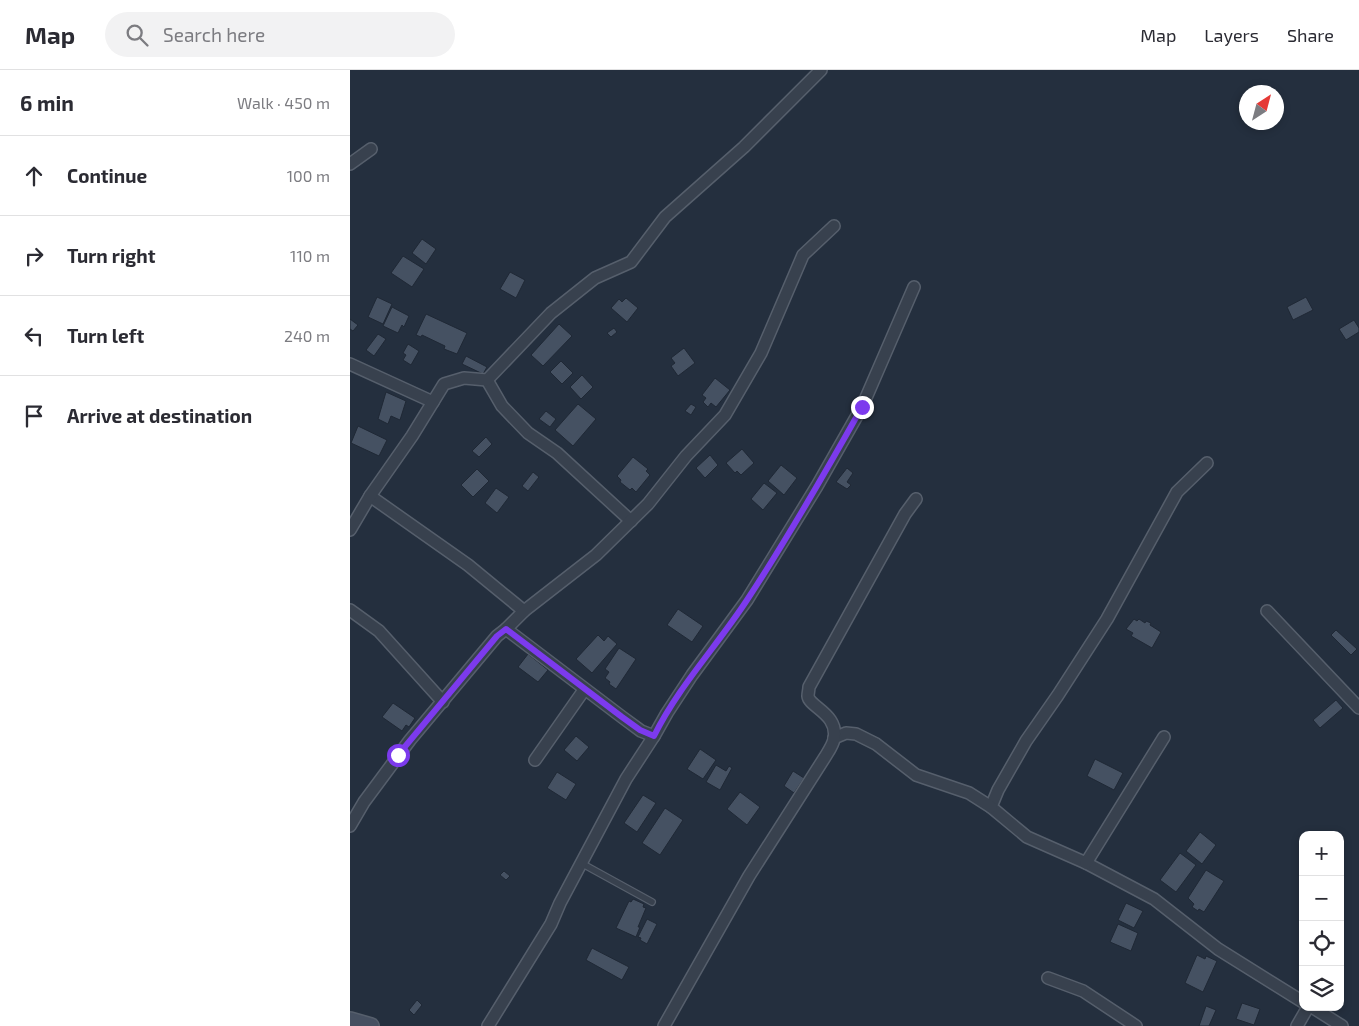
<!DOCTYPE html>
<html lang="en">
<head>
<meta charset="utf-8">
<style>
  body { margin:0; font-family:"Exo 2",sans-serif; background:#f2f2f3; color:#2b2b33 }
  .controls { position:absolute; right:15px; bottom:15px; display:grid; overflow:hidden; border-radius:10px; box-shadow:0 2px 8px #0003 }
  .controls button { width:45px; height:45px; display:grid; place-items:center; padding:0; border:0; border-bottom:1px solid #e1e1e2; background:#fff; color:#2b2b33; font:25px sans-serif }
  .compass { position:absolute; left:889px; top:15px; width:45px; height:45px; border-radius:50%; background:#fff; box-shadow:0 2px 8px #0003; rotate:36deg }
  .stop { position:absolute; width:15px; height:15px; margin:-11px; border:4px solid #7c3aed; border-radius:50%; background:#fff }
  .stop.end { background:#7c3aed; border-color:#fff; box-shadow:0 1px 5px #0008 }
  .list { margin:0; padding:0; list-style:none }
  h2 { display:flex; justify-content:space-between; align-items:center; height:65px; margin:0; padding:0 20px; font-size:21px }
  h2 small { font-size:16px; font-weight:400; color:#7c7c81 }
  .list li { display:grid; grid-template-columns:32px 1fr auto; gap:15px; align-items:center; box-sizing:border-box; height:80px; padding:0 20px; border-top:1px solid #e1e1e2 }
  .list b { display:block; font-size:19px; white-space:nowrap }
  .list em { font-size:16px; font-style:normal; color:#7c7c81 }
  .icon { flex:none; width:28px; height:28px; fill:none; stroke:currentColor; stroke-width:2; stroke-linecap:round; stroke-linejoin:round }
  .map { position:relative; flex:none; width:1009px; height:956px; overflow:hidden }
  header { display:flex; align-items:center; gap:30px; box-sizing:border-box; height:70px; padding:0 25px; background:#fff; border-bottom:1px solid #e1e1e2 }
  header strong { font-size:24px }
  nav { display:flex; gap:28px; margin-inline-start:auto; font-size:18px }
  .search { width:350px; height:45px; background:#f2f2f3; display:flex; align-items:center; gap:12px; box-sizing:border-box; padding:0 18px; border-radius:28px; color:#7c7c81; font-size:19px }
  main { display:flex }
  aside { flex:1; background:#fff }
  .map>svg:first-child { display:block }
  .building { fill:#455162; stroke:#1f2835 }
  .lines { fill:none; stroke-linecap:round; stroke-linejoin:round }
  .lane-casing { stroke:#565f6c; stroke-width:8 }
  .street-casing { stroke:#565f6c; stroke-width:14 }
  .secondary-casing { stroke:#565f6c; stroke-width:18 }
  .lane { stroke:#38414e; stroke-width:5.5 }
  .street { stroke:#38414e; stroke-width:11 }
  .secondary { stroke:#465061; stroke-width:15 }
  .route { stroke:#7c3aed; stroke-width:6 }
</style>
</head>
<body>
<header>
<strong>Map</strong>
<div class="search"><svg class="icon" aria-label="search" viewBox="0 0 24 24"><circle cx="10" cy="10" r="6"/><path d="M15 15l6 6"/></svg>Search here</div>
<nav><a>Map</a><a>Layers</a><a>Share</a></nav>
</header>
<main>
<aside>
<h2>6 min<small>Walk · 450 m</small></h2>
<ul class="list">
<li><svg class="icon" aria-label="ahead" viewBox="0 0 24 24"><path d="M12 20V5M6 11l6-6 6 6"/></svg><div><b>Continue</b></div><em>100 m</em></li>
<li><svg class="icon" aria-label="right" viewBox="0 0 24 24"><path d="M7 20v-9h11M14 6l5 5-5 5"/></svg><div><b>Turn right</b></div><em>110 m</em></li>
<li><svg class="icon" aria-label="left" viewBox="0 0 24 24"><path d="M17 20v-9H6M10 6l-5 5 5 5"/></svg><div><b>Turn left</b></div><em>240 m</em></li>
<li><svg class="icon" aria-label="arrive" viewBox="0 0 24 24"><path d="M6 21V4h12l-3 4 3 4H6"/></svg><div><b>Arrive at destination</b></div></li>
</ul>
</aside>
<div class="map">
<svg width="1009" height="956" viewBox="0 0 1009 956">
  <rect width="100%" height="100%" fill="#242f3e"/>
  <g class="building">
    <polygon points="72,169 86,179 76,194 62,183"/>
    <polygon points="53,186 74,199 62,217 41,203"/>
    <polygon points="160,202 175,210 166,228 150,219"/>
    <polygon points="27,227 42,234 33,254 18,247"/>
    <polygon points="956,227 963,240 943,250 937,237"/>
    <polygon points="276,228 288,238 277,252 261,238 269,229 272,232"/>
    <polygon points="42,237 59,246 54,257 52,255 48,263 33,256"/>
    <polygon points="76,244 117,263 107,284 94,279 95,276 72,265 71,267 66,265"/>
    <polygon points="0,249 8,255 3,261 0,259"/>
    <polygon points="1004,250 1009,258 1009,262 996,270 989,259"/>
    <polygon points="209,254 222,266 193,296 181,285"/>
    <polygon points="264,258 267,262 261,267 257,263"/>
    <polygon points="28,264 36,269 24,286 16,280"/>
    <polygon points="58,274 69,281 61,295 53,290 56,285 53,283"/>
    <polygon points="334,278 345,293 328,306 321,296 325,293 321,288"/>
    <polygon points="116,286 137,297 133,304 112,294"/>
    <polygon points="211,291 223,303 212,314 200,302"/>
    <polygon points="232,305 243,317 231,329 220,317"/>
    <polygon points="365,308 380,320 366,337 361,333 358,337 353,332 356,328 352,325"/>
    <polygon points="36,322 56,331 50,350 41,346 38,354 28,349"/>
    <polygon points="228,334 246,349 223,376 205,360"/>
    <polygon points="341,334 346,337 341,345 335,341"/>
    <polygon points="196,341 206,349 200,357 189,349"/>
    <polygon points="8,356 37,370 29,386 1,373"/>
    <polygon points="136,367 142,374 129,387 122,381"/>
    <polygon points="392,379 404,393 391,405 387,401 385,403 376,393"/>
    <polygon points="360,385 368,395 355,408 346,398"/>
    <polygon points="283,387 298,399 296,401 300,405 286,422 282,418 280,420 270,412 271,410 267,406"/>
    <polygon points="431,395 447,408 434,425 418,411"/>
    <polygon points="497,398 503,403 497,412 501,415 497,419 486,412"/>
    <polygon points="127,399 139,411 123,427 111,415"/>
    <polygon points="183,402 189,407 178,421 172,416"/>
    <polygon points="414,413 427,423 413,440 401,429"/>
    <polygon points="146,418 159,427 147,443 135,433"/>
    <polygon points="328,539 353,556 342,572 317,555"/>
    <polygon points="784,549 787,551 789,549 795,553 796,551 801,553 800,555 811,562 802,578 781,566 783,563 776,559"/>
    <polygon points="986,560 1007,579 1001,585 981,565"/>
    <polygon points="248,565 254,571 258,566 267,574 242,603 226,589"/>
    <polygon points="269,578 286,589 266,619 259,614 260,612 255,608 259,602 255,599"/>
    <polygon points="178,584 198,600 188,612 168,597"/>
    <polygon points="986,630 993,638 970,658 963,650"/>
    <polygon points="43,633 65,648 59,657 56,655 52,661 32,647"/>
    <polygon points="226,666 239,677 227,691 214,680"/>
    <polygon points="350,679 366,690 353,709 337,699"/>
    <polygon points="745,689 773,703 764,720 737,706"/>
    <polygon points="366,695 376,701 379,696 382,698 370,720 356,712"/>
    <polygon points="443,701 454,708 444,723 434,716"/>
    <polygon points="207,702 226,714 216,730 197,718"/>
    <polygon points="390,722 410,737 397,755 377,739"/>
    <polygon points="293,725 306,733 287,762 274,753"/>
    <polygon points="315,738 333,750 310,785 292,773"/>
    <polygon points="850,762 866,775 852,794 836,781"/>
    <polygon points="830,783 846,795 826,822 810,810"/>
    <polygon points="856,800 874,811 854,842 849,839 848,841 842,837 844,834 838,828"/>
    <polygon points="154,801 160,806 156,810 150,805"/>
    <polygon points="283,829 294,834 293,837 296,838 288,857 290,857 286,867 266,858 279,831 281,832"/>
    <polygon points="776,833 793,841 784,858 768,850"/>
    <polygon points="297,849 307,854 297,874 290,870 291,868 288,867"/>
    <polygon points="768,854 788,863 781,881 760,872"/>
    <polygon points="242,878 279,897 272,910 236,890"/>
    <polygon points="847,885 855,889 856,886 867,891 853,922 835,913"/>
    <polygon points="67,930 72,935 64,945 59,940"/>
    <polygon points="892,933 910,939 904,955 886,949"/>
    <polygon points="856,936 866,940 859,956 849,956"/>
  </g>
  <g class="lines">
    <g class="lane-casing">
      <polyline id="lane" points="231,793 302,832"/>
    </g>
    <g class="street-casing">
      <g id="street">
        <polyline points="0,94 21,79"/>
        <polyline points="0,294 83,332"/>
        <polyline points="137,310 152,336 178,363 207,383 281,451"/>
        <polyline points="857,393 827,422 757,549 708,625 676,671 648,720 641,737 677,767 736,793 804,829 868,879 953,932"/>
        <polyline points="20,426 118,495 174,541"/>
        <polyline points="0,460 20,426 62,366 94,314 114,308 137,310 201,243 245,208 281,192 315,147 394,77 471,0"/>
        <polyline points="0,540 29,561 93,632"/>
        <polyline points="917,541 1009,638"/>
        <polyline points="156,559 174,541 246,485 298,434 336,386 375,345 411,283 453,185 484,156"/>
        <polyline points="484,668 496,663 506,664 526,674 566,705 619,723 641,737"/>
        <polyline points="185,690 234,620"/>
        <polyline points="0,756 14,732 60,670 147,566 156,559 272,647 291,661 304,666 317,643 342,605 397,530 467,416 512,337 564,217"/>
        <polyline points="736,793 814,667"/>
        <polyline points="698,908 733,921 786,956"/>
        <polyline points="962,937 992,956"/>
        <polyline points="138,956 201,854 210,833 276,709 304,666"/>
        <path d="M314,956L399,806L475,687C478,682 483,675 484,669C489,644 459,637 458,626C458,623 459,620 459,617L555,444L566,429"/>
        <polyline points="947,956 958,937"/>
      </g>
    </g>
    <g class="secondary-casing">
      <polyline id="secondary" points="0,950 21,956"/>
    </g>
    <use href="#lane" class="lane"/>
    <use href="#street" class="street"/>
    <use href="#secondary" class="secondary"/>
  </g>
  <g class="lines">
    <path class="route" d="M48,685L147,566L156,559L272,647L290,660L304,666C328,617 367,576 397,530C438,468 475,403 512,337"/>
  </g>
</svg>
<div class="controls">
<button>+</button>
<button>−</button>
<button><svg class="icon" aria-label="locate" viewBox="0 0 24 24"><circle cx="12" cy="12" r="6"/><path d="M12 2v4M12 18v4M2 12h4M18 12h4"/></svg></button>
<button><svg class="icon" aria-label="layers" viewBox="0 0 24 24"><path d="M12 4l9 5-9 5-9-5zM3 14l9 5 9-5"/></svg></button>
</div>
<svg class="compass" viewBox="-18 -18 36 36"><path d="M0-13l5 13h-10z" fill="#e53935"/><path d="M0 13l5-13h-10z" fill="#7c7c81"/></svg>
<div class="stop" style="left:48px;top:685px"></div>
<div class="stop end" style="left:512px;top:337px"></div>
</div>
</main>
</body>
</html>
